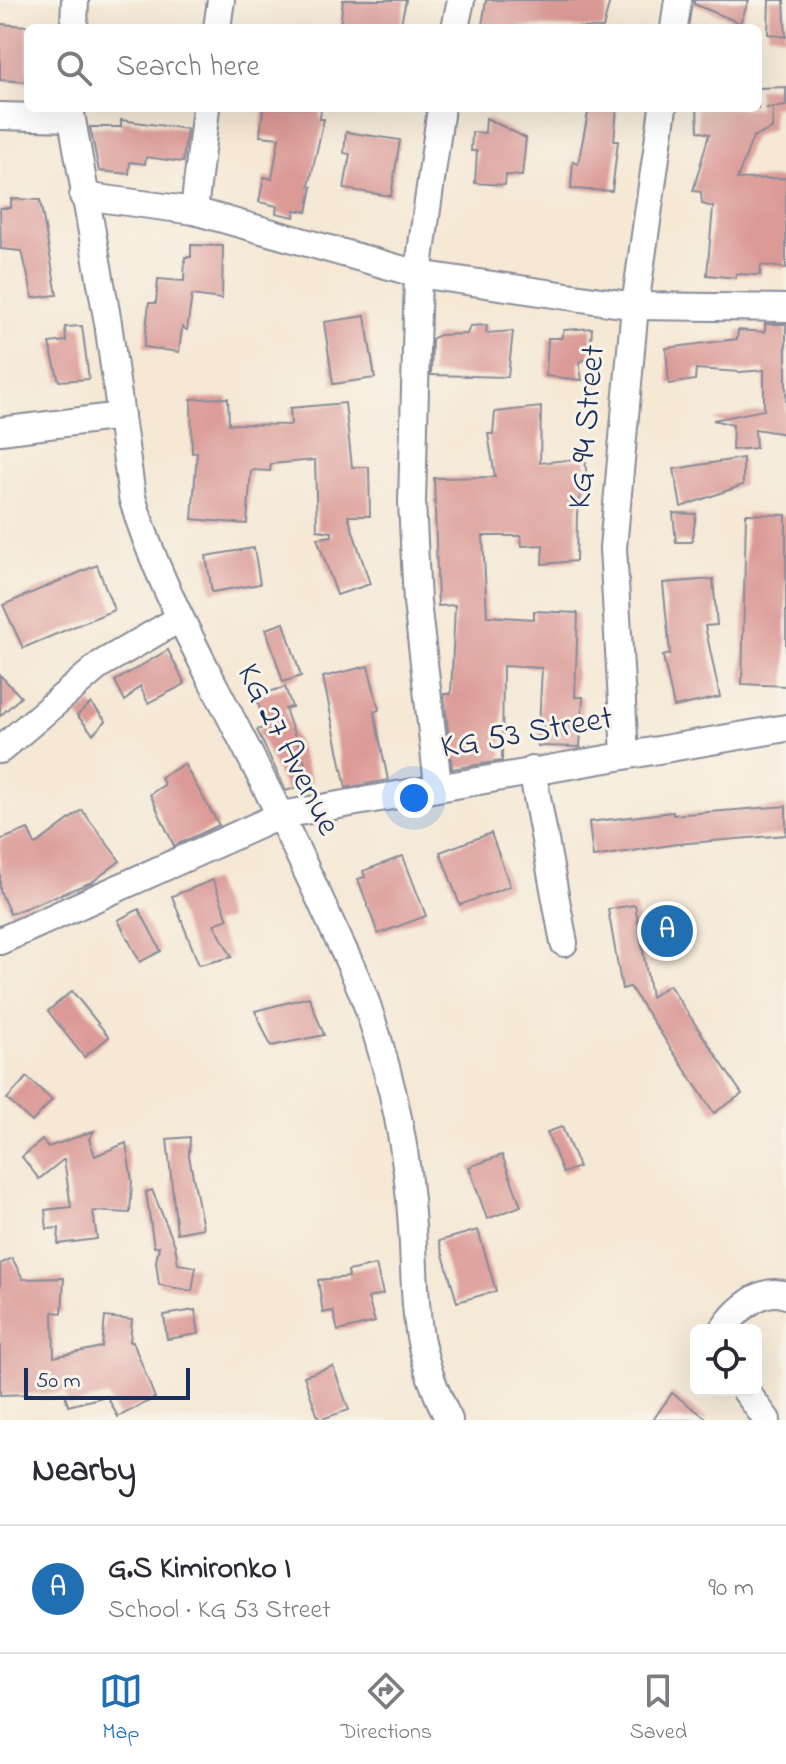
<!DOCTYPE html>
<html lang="en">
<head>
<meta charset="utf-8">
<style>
  body { margin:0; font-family:"Indie Flower",sans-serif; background:#f2f2f3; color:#2b2b33 }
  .controls { position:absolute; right:24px; bottom:24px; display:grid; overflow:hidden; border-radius:12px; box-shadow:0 8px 32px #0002 }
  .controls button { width:72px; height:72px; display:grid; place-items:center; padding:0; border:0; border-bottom:2px solid #e1e1e2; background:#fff; color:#2b2b33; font:40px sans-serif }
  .scale { position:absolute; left:24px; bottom:20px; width:166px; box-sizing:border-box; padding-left:8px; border:4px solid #1b2f5e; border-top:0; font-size:22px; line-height:28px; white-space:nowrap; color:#1b2f5e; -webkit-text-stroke:6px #f7f3e8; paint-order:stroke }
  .you { position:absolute; left:414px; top:798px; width:28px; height:28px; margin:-20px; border:6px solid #fff; border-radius:50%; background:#1a73e8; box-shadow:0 0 0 12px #1a73e833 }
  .badge { display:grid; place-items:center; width:52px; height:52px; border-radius:50%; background:#1f6fb2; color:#fff; font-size:26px; font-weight:700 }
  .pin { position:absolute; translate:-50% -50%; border:4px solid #fff; box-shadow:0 2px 8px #0006 }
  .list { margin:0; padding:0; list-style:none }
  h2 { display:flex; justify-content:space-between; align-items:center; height:104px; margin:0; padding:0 32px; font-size:34px }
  h2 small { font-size:26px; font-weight:400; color:#7c7c81 }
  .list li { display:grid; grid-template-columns:52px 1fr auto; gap:24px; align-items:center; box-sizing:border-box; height:128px; padding:0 32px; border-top:2px solid #e1e1e2 }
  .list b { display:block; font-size:30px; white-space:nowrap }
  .list p { margin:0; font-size:26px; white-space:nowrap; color:#7c7c81 }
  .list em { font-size:26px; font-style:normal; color:#7c7c81 }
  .icon { flex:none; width:44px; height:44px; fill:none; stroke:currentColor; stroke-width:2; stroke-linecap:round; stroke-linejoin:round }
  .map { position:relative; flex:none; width:786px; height:1420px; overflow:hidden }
  .search { position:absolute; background:#fff; box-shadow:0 8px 32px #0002; left:24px; right:24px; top:24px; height:88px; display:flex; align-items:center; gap:20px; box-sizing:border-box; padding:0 28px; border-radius:12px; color:#7c7c81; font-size:30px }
  .sheet { height:232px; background:#fff }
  nav { display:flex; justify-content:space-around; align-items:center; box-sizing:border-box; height:112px; border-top:2px solid #e1e1e2; background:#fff; font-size:22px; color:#7c7c81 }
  nav a { display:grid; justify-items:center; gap:4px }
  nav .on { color:#1f6fb2 }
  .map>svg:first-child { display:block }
  .building { fill:#db9a96 }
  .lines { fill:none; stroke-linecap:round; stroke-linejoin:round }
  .street-casing { stroke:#888c99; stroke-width:30 }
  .street { stroke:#fff; stroke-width:26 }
  .labels { text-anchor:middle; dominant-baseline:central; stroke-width:6; stroke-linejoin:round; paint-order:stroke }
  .street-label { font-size:34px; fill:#1b2f5e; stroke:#f7f3e8 }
</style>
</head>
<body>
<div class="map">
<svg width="786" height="1420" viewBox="0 0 786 1420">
  <rect width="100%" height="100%" fill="#f7f3e8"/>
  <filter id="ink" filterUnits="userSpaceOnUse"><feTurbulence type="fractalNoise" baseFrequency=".0125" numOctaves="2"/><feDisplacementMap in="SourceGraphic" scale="16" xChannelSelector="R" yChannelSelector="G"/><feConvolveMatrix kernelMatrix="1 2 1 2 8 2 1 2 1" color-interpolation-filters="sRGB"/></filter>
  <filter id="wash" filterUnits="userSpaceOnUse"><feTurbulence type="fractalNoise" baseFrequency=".006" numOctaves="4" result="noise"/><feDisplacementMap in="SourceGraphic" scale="32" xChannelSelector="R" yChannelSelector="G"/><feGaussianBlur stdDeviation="1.8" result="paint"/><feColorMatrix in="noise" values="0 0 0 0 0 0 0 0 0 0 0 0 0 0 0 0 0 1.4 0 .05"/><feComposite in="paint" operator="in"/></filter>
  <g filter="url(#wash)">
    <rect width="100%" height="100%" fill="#f5e8d4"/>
    <g id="blocks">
      <g class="building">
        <polygon points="343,0 406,0 400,28 340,28"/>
        <polygon points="486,0 610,0 603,28 482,26"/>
        <polygon points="694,0 749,0 740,23 694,4"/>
        <polygon points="769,0 784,0 786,37 768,34"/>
        <polygon points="0,24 28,26 28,82 0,80"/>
        <polygon points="786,87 786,106 766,108 773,108 772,129 753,137 737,179 786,178 786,268 761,265 760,275 736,274 736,278 707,275 713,207 702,204 701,192 693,191 709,134 698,131 697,108 758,108 758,88"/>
        <polygon points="263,108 321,108 320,119 324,119 309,186 312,187 307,212 295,210 294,217 276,213 277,206 259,202 264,177 272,179 279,138 260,136"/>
        <polygon points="589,108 617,108 614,141 618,141 612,191 571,189 573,161 578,164"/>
        <polygon points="486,118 526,138 522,176 506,175 505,185 475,183 477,151 471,151 472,132 485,133"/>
        <polygon points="121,120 187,129 183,162 146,157 145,164 130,162 129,174 99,171 90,127 121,127"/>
        <polygon points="346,132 400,140 391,196 344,189 350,154 344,153"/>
        <polygon points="11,199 40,200 57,295 33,298 22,251 1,249 0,208 11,208"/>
        <polygon points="191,245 223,246 222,299 192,295 187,330 182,327 179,352 144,347 149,303 156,303 158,279 184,281 185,257 191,257"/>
        <polygon points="365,316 375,378 333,384 324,322"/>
        <polygon points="765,324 786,324 786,434 755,429 756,448 732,450 733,425 713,420 764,410 764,370 740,372 696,369 695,380 669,384 666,348 737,339 738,330 765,332"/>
        <polygon points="487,325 486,333 513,331 508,377 431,375 432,339 439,335 467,334 470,326"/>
        <polygon points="82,326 89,379 59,381 49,343 66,341 65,327"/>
        <polygon points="592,328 590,357 579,362 582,380 546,376 548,338 561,338 564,330"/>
        <polygon points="228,398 229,424 291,425 290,408 345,403 352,467 369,467 370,516 348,516 370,584 337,595 317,538 332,536 332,532 317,530 315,460 271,464 270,471 251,470 247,524 192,519 197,452 192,453 191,399"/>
        <polygon points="541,407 540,463 585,458 588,491 581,491 577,514 576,561 542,564 543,545 522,546 521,536 483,536 487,616 534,619 534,611 578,613 575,697 583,697 580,747 538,746 542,668 503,666 502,761 452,769 444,694 451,694 455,605 438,606 434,478 495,477 488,434 493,434 495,412"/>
        <polygon points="743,458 743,485 681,507 674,469"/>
        <polygon points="673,513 696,514 692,542 676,542"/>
        <polygon points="746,514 786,515 786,686 742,684"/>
        <polygon points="254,548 260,584 212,592 206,556"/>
        <polygon points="97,565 114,610 23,648 3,605"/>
        <polygon points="713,579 717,625 705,626 720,697 674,707 663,656 670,654 663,583"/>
        <polygon points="284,623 301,676 283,682 266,629"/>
        <polygon points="168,650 185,684 148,703 140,686 125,701 115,681"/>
        <polygon points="368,666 379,710 374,712 388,780 346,788 323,677"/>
        <polygon points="0,675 21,697 0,716"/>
        <polygon points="285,687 292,707 285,709 312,782 286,791 257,730 265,727 256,696"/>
        <polygon points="91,703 106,721 93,734 77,715"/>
        <polygon points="184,764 219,825 174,846 150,794 164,785 161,777"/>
        <polygon points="786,806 786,835 677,844 593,857 589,822 673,812 673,815"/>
        <polygon points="82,810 120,861 92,882 10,914 0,891 0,840 28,829 35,845"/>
        <polygon points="491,833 510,886 460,905 440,852"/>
        <polygon points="403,856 426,916 378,934 358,879 365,877 363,871"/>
        <polygon points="213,880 228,919 214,924 232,957 199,965 172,896"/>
        <polygon points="635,905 651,997 669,985 742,1094 714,1113 630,987 622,989 608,909"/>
        <polygon points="139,909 161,951 140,962 118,920"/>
        <polygon points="72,991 109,1037 84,1057 48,1011"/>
        <polygon points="309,997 324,1035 271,1046 255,1011"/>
        <polygon points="27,1077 52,1100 32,1122 7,1099"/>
        <polygon points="562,1127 579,1167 563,1173 547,1132"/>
        <polygon points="94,1131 89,1139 95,1156 126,1143 132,1181 130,1213 93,1211 97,1239 58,1244 59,1228 47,1229 45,1210 71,1207 64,1159 39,1179 22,1157 42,1140 48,1147"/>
        <polygon points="190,1137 189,1156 203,1228 177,1233 167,1139"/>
        <polygon points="502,1155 521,1206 487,1219 469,1167"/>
        <polygon points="152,1190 175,1245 178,1264 196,1267 192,1291 159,1285 156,1262 159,1246 154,1247 146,1192"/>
        <polygon points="478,1230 496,1291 457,1302 439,1241"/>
        <polygon points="12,1258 23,1279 64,1278 62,1313 53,1312 54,1357 102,1347 105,1317 132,1320 130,1342 133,1342 155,1398 118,1417 107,1396 68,1406 65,1393 0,1395 0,1264"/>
        <polygon points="376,1265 383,1294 368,1298 375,1322 338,1331 333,1311 323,1313 318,1280 349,1277 348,1271"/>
        <polygon points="195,1310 199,1334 167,1339 164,1315"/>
        <polygon points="333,1366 349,1410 319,1420 304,1376"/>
        <polygon points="672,1393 709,1420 653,1420"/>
      </g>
    </g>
  </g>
  <g filter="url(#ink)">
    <use href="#blocks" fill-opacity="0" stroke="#888c99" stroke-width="2"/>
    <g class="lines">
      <g class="street-casing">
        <g id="street">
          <polyline points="74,28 75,0"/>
          <polyline points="217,28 221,0"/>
          <polyline points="455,28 461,0"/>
          <polyline points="674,28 678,0"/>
          <path d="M70,108L108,323L132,497C151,563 183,624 214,685C254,762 293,840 329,919C342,948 358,977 368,1008C392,1078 408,1152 412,1227C417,1308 411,1343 449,1420"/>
          <polyline points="0,116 70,118"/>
          <polyline points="83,196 194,211 418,274 635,306 786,308"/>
          <polyline points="194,211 206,108"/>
          <polyline points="0,431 121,416"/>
          <polyline points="0,750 101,664 179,619"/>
          <polyline points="625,754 613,548 635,306 663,108"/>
          <polyline points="532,770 564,943"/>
          <polyline points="438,785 417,602 412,502 418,274 441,108"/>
          <polyline points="0,941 281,815 786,728"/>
          <path d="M723,1330C735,1311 762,1286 786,1295"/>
          <polyline points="745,1390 767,1420"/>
        </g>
      </g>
      <use href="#street" class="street"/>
    </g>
  </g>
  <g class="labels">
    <g class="street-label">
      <text transform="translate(588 427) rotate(-85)">KG 94 Street</text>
      <text transform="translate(527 734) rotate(-10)">KG 53 Street</text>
      <text transform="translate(287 750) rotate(63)">KG 27 Avenue</text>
    </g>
  </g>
</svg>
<div class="controls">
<button><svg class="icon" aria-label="locate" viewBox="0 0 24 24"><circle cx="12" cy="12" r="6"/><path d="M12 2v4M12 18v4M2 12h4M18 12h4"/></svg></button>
</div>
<div class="scale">50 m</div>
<div class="you"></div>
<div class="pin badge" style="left:667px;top:931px">A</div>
<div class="search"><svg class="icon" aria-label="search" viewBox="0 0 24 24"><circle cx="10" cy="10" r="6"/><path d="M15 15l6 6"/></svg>Search here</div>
</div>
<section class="sheet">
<h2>Nearby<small></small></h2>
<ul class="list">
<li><span class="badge">A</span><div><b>G.S Kimironko I</b><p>School · KG 53 Street</p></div><em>90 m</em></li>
</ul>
</section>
<nav>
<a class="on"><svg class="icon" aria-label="map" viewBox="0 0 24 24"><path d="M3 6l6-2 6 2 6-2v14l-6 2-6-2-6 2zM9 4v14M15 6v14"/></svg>Map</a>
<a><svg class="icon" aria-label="directions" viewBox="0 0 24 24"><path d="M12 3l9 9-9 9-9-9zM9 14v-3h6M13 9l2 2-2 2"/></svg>Directions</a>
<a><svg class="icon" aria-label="saved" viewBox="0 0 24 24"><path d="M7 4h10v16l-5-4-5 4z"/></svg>Saved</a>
</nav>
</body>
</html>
